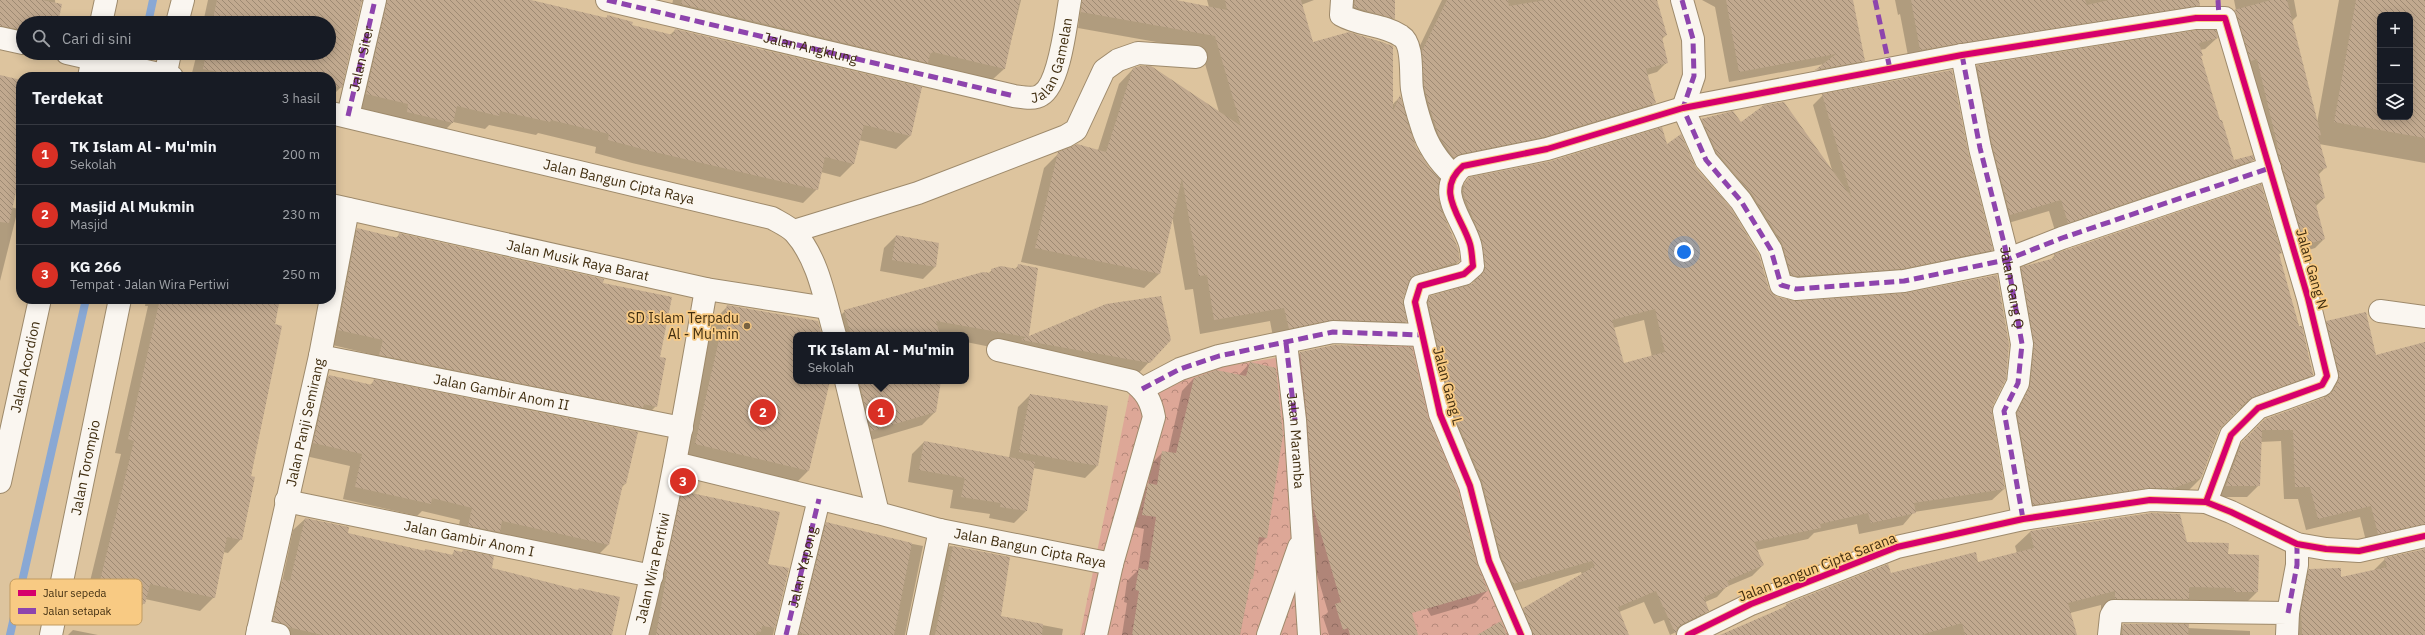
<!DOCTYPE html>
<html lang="id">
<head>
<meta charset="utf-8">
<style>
  body { margin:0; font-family:"IBM Plex Sans",sans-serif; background:#20242c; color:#f1f3f6 }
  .controls { position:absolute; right:12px; top:12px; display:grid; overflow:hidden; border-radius:8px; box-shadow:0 2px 10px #0003 }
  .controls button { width:36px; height:36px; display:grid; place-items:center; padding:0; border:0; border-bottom:1px solid #363941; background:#171b24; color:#f1f3f6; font:20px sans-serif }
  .you { position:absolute; left:1684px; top:252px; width:14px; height:14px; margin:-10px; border:3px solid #fff; border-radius:50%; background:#1a73e8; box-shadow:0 0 0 6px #1a73e833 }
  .badge { display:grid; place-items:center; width:26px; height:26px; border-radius:50%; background:#d93025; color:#fff; font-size:13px; font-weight:700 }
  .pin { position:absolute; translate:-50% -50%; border:2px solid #fff; box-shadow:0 1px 4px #0006 }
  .popup { position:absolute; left:793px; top:332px; width:176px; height:52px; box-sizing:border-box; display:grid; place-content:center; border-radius:8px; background:#171b24; filter:drop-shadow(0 1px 3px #0005); font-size:13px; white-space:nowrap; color:#9ea1a6 }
  .popup b { font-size:15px; color:#f1f3f6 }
  .popup::after { content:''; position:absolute; left:50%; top:100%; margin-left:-8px; border:8px solid transparent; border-top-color:#171b24 }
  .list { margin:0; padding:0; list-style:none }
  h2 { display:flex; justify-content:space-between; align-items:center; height:52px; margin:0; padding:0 16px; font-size:17px }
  h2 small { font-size:13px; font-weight:400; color:#9ea1a6 }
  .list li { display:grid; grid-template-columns:26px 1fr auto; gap:12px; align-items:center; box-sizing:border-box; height:60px; padding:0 16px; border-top:1px solid #363941 }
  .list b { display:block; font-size:15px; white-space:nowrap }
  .list p { margin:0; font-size:13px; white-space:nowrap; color:#9ea1a6 }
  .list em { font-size:13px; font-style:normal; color:#9ea1a6 }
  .icon { flex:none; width:22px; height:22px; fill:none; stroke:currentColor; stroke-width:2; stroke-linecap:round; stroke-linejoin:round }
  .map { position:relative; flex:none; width:2425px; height:635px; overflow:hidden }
  .search { position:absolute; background:#171b24; box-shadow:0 2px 10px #0003; left:16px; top:16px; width:320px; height:44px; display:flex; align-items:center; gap:10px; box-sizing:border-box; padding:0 14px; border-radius:22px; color:#9ea1a6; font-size:15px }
  .panel { position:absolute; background:#171b24; box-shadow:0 2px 10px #0003; left:16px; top:72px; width:320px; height:232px; border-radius:16px }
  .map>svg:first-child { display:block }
  .park { fill:url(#park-crowns) }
  .shadow { fill:#0003; fill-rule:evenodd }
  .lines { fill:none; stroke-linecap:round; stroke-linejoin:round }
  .stream { stroke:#89a8d4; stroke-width:8 }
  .building { fill:url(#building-back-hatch); fill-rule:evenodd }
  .minor-casing { stroke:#9e8a6b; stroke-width:24 }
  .minor { stroke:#faf6f0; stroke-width:22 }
  .quiet { stroke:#8e44ad; stroke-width:5; stroke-dasharray:10 5; stroke-linecap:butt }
  .cycleway-casing { stroke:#f8ca83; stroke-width:8 }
  .cycleway { stroke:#d6006c; stroke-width:6 }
  .poi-dot { fill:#776242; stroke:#f8ca83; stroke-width:1.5 }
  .labels { text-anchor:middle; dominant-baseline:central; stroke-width:3.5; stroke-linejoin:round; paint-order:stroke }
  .street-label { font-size:14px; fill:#402e10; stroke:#f8ca83 }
  .poi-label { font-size:14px; fill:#402e10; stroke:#f8ca83; text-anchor:end }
  .key { fill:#f8ca83; stroke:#c19b60; stroke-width:1 }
  .key-label { font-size:11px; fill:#402e10 }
</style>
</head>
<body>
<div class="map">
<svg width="2425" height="635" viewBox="0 0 2425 635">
  <defs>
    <pattern id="park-crowns" width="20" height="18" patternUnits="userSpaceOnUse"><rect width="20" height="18" fill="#dda797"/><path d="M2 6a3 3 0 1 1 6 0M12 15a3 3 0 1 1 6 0" fill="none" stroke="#b5887a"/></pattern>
    <pattern id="building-back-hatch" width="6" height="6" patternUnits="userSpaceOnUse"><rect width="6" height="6" fill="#c1a98f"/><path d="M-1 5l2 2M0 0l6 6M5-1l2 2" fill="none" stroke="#9e8a73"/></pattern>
  </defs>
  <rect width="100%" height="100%" fill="#ddc49e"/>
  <polygon class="park" points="1411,336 1518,635 1080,635 1132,381"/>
  <g class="shadow">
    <polygon points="0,0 55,0 57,23 23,23 23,49 0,39"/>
    <polygon points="208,0 491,0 605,19 608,16 631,26 670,35 675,30 910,136 896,149 859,140 854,163 840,177 821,172 817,189 803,203 632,163 595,153 596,147 538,133 536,135 489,125 485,129 453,122 439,136 353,107 364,1 361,1 341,87 331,97 331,77 191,77 197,53 329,53 329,23 203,23"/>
    <polygon points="673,0 1021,0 1004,69 992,80 670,16"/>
    <polygon points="1082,0 1170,0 1209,7 1207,0 1314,0 1301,5 1313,43 1349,33 1382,42 1393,47 1392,105 1400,97 1415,147 1437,194 1459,261 1442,277 1406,288 1402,299 1406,322 1391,336 1274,342 1270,321 1200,334 1193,289 1185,290 1172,216 1159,274 1144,288 1021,262 1044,168 1059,153 1098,150 1119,84 1133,69 1219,112 1201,50 1078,28"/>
    <polygon points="1347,0 1394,0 1394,18 1384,28 1345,17"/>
    <polygon points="1442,0 1656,0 1666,35 1661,40 1667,62 1657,72 1647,75 1654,103 1644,113 1443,167 1412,62"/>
    <polygon points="1702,0 1851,0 1864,60 1853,71 1807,80 1824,64 1729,82 1715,7"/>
    <polygon points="1895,0 2198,0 2199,5 2188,16 1909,61 1900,14 1898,15"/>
    <path d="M2234,0H2294L2297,16L2291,22L2317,123L2339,0H2425V163L2319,144L2326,167L2318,175L2324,198L2315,207L2324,239L2315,248L2296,254L2225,20L2236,10ZM2380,15H2410V117H2380Z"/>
    <polygon points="2197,32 2217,38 2205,49 2200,50 2200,57 2219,122 2234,162 2253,160 2241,171 2056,234 2049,211 1998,226 1966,78 1977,66"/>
    <polygon points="0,76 21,81 21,169 11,207 18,209 0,281"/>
    <polygon points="1823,95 1967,151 1992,250 1982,260 1787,286 1692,129 1702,120 1740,123 1832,170 1813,105"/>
    <path d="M1666,145L1696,168L1768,289L1777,298L1992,405L1991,413L2004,489L1992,500L1914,512L1903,525L1859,534L1857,524L1814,533L1808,539L1757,550L1763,565L1752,576L1726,587L1717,597L1705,602L1708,610L1696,622L1670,635L1664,620L1654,624L1644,602L1619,612L1628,635H1517L1512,620L1524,609L1582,575L1581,572L1501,595L1419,309L1430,297L1474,283L1471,253L1458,190L1470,178ZM1644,320L1652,357L1623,364L1613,328Z"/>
    <polygon points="357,230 396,238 400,234 602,284 658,358 656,406 642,420 366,369 370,354 324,343 343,243"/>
    <polygon points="896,236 938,244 935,267 923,279 880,271 884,248"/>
    <polygon points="2281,253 2278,255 2313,374 2300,387 2236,411 2219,430 2201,478 2188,491 2021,517 2005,426 2018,398 2009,281 2022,268 2050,261 2055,255"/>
    <polygon points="1019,265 1028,338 1149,362 1136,376 966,342 966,335 834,335 831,325 845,311 988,274 992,270 1014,270"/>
    <polygon points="146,299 279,299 241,539 228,553 223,552 214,597 200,611 145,599 144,603 131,617 84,606 121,454 115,453 148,306 145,306"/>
    <polygon points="728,306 807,335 796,335 796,381 829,381 808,471 791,488 679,461 711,323"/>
    <polygon points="2327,322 2375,357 2425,343 2425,507 2396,538 2367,545 2360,517 2306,530 2298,499 2284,499 2281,441 2260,442 2259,485 2247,497 2215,497 2230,455 2265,420 2324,398 2328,385 2315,333"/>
    <polygon points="1300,353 1427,417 1476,564 1487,591 1475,603 1431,616 1394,552 1401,635 1329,635 1323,617 1328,612 1301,520 1288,365"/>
    <polygon points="1250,363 1282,435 1266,538 1256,547 1240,635 1122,635 1127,603 1124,602 1127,581 1138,570 1144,529 1131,526 1136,496 1148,485 1151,464 1163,452 1168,453 1182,391 1194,378 1238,376"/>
    <polygon points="329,376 369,386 374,381 625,484 621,488 608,545 596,557 456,538 460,520 422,511 417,516 343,499 350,466 301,455 316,389"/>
    <polygon points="844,381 940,381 935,412 922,425 858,444"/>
    <polygon points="1030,395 1097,466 1085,478 1033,468 1026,511 1014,523 989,518 990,514 950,508 953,490 908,482 912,454 924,442 1009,458 1018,407"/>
    <polygon points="682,492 767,565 788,569 773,635 647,635 671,504"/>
    <polygon points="2151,514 2186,543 2227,555 2258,556 2257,592 2242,607 2101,613 2101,605 2070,613 2076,635 1722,635 1781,610 1787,605 1890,574 1978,563 2017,553 2015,546 2030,532"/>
    <polygon points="305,519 347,534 424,551 426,550 451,556 455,551 490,568 577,591 579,589 611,635 269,635 271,592 282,582 293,530"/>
    <polygon points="827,523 862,534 923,546 905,635 791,635 815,535"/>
    <polygon points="950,546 1009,558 1000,617 1063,629 1062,635 922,635 938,558"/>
    <polygon points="2425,554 2425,635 2289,635 2296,583 2309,570 2340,579 2373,571 2385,559"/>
    <polygon points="2123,625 2250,631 2250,635 2113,635"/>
    <polygon points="73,630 98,635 68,635"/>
  </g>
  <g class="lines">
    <g class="stream">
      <polyline points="148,23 153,0"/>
      <polyline points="138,68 141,53"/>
      <polyline points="10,635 86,299"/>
    </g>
  </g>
  <g class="building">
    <polygon points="0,0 42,0 62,4 58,23 23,23 23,30 0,26"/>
    <polygon points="217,0 362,0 342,88 331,85 331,77 243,77 203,69 206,53 329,53 329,23 212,23"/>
    <polygon points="387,0 531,0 607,18 607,15 633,22 632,25 673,35 675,29 922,87 911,136 864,125 854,164 825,157 818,190 646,150 608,140 609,134 551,120 550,122 500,111 499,116 457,106 453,123 407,112 408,104 366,94"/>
    <polygon points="682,0 1020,0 1005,69 933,52 930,54 928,63 681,4"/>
    <polygon points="1082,0 1176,0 1227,10 1225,0 1301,0 1313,42 1349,32 1393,46 1393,111 1400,95 1416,147 1428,166 1440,179 1438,194 1440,207 1458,248 1460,261 1411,277 1403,299 1407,322 1333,320 1289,329 1284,308 1214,320 1207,275 1199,276 1182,178 1160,274 1035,248 1058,152 1077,144 1106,152 1133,68 1140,66 1151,66 1241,126 1215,36 1081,12"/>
    <polygon points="1355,0 1395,0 1395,19 1354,7"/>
    <polygon points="1447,0 1508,0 1509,6 1546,0 1657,0 1667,35 1662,37 1668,63 1646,69 1656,103 1544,137 1461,154 1454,158 1439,136 1430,109 1424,87 1422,51"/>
    <polygon points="1726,0 1853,0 1865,61 1815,70 1836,54 1739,72"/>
    <polygon points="1911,0 2085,0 2087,5 2109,0 2199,0 2200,6 1920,50"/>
    <polygon points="2271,0 2287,0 2321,135 2318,136 2327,168 2318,170 2325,198 2315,201 2325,239 2305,245 2277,149 2278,148 2257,59 2251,61 2234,10"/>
    <path d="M2356,0H2425V138L2334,122ZM2380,15H2410V117H2380Z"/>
    <polygon points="2197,30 2216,30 2218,38 2199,43 2203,56 2201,56 2220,120 2222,120 2234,160 2253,155 2254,160 2068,223 2061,200 2010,215 1992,145 1977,65"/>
    <polygon points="1952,70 1968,151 1993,250 1902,269 1797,276 1791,275 1782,243 1752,194 1717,153 1701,119 1733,111 1741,122 1764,105 1784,102 1852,198 1822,94"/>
    <polygon points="0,75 21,80 21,170 9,223 0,222"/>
    <path d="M1662,127L1667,144L1681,134L1696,168L1731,208L1759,255L1769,289L1777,297L1797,301L1905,293L1997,275L2009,344L2006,379L1993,405L1992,413L2005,489L1914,503L1916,513L1871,523L1868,513L1820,524L1821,528L1754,542L1764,565L1727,581L1729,586L1704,597L1709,611L1682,624L1677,628L1676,635L1656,591L1618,607L1629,635H1533L1523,608L1595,566L1592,561L1513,584L1501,557L1482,481L1452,410L1428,303L1430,296L1472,284L1485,270L1482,241L1463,193L1465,182L1470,177L1551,161ZM1655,309L1665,352L1624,363L1612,320Z"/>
    <polygon points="2261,184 2282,253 2279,254 2299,326 2302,326 2313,375 2249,399 2219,430 2201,478 2174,488 2148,488 2033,505 2017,413 2030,385 2034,345 2021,267 2055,258 2054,254 2066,250"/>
    <polygon points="357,228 398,238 399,233 604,279 603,283 672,297 660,357 666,358 657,407 644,404 643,408 379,355 383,340 338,330"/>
    <polygon points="896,235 939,243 936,267 892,260"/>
    <polygon points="1018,264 1038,268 1029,336 1106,304 1161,296 1171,340 1150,363 1021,340 1026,337 936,321 940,335 851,335 844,310 983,272 991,273 991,269 1001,266 1017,269"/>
    <polygon points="160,299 280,299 275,324 282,326 251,476 255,477 242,540 227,537 215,598 150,584 145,604 97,593 134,441 128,439"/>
    <polygon points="727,305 818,321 822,335 796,335 796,381 830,381 809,471 695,444"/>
    <polygon points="2366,312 2376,355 2425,342 2425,524 2378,534 2371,506 2318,519 2310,487 2295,487 2293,430 2262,430 2260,486 2226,486 2242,442 2265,419 2326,397 2333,391 2338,382 2339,373 2326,321"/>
    <polygon points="1334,345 1412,347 1428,417 1458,490 1477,564 1488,591 1412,613 1418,635 1350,635 1348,628 1343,630 1335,604 1341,602 1313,507 1307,419 1300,352"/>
    <polygon points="1250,362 1276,368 1283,435 1267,538 1259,537 1253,579 1251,579 1240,635 1132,635 1139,591 1135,590 1139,568 1148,570 1156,517 1142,515 1148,483 1157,485 1162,451 1176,453 1194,378 1216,370 1246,376"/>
    <polygon points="329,375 372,385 374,379 638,432 626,484 623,484 609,545 502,521 500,532 468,526 472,508 432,498 431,504 355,487 362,454 313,443"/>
    <polygon points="859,381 941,381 936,412 871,431"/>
    <polygon points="1030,394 1108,406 1098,466 1019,452"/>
    <polygon points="924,441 1035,462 1027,511 1000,507 1001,503 961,497 965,478 919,470"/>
    <polygon points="682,491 780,512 768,564 789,568 775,628 762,626 761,632 757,631 756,635 656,635 667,572 665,571"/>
    <polygon points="2151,513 2180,514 2187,542 2229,543 2228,554 2259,555 2258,592 2234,592 2234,588 2189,587 2189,599 2115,599 2115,591 2068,603 2077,635 1965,635 1962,623 1921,635 1720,635 1787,606 1786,604 1888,564 1891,573 1976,552 1978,562 2034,548 2030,531"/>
    <polygon points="305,518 349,527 348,533 425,551 425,549 453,555 454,550 462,552 463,550 494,556 492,568 578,590 579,588 620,597 612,635 322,635 288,627 273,621 282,579 290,581"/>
    <polygon points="826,522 912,543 894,635 809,635 799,633"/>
    <polygon points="953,546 1010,557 1001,616 1043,624 1042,635 935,635"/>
    <polygon points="2425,549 2425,635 2302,635 2301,611 2309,569 2341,568 2341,577 2387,567 2384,558"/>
    <polygon points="1501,621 1507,635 1477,635"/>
    <polygon points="2123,624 2189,624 2188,635 2122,635"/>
  </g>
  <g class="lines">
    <g class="minor-casing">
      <g id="minor">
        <path id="s1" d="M607,0L1014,96C1022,97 1034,100 1041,95C1060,84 1066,22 1070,0"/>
        <path d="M1342,0L1341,15C1360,26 1383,24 1401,36C1414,44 1410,75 1412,89C1414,101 1418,115 1422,127C1428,147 1438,161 1453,175"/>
        <polyline points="1682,0 1693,39 1694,76 1683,108 1706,160 1741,201 1771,250 1781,285 1796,289 1904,281 2006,260 2062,238 2270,168"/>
        <polyline points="101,23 106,0"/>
        <polyline points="177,23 183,0"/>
        <polyline points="0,38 23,43"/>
        <polyline points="67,53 172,77"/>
        <polyline points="1962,55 1980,148 2005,247 2022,344 2018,383 2004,411 2023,519"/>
        <polyline points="89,77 94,53"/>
        <polyline points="165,77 170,53"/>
        <path id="s2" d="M331,113L772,218C779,222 790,227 795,233C819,260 825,301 835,335"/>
        <path id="s3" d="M348,116L375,0"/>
        <path id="s4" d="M331,205L706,289L827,308"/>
        <polyline points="794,231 918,193 1066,136 1076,130 1104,70 1118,60 1138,53 1196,57"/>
        <polyline points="2380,311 2425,317"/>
        <path id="s5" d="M1286,343L1295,420L1309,635"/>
        <path d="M998,350L1132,381C1145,391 1151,400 1154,417L1112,564"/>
        <path id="s6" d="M320,356L682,428"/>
        <path id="s7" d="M846,381L878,513L940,530L1112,564L1096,635"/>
        <polyline points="1142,389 1180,369 1219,356 1333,332 1422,335"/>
        <polyline points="675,463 878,513"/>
        <path id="s8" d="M0,482L40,299"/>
        <path id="s9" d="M286,501L652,576"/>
        <polyline points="2288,613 2297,565 2297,544"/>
        <polyline points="258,630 279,635"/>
        <path id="s10" d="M51,635L120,299"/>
        <path id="s11" d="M257,635L320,356L348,209"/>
        <path id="s12" d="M637,635C666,521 686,405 706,289"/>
        <path id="s13" d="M786,635L819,499"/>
        <polyline points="918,635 940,530"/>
        <polyline points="1268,635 1299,547"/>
        <path d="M1521,635L1489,561L1470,486L1440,414L1415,302L1420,286L1464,274L1473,266C1472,259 1472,251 1470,244C1462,217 1434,191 1463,166L1547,149L1683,108L1962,55L2196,18H2225L2308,298L2327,376L2322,385L2258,408L2231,435L2206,502"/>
        <polyline points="1688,635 1751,604 1897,547 2023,519 2150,500 2206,502 2231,512 2297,544 2326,549 2359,551 2425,536"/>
        <polyline points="2109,635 2111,616 2114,611 2288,613 2287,635"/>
      </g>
    </g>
    <use href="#minor" class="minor"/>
    <g class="quiet">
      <path id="s14" d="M607,0L1014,96"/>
      <polyline points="1682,0 1693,39 1694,76 1683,108 1706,160 1741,201 1771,250 1781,285 1796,289 1904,281 2006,260 2062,238 2270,168"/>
      <polyline points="1875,0 1890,69"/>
      <polyline points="2218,0 2219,17"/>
      <path id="s15" d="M1962,55L1980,148L2005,247L2022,344L2018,383L2004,411L2023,519"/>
      <polyline points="348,116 375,0"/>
      <polyline points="1286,343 1295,420"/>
      <polyline points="1142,389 1180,369 1219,356 1333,332 1422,335"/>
      <polyline points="2288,613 2297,565 2297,544"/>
      <polyline points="786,635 819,499"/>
    </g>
    <g class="cycleway-casing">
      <g id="cycleway">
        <path d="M1521,635L1489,561L1470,486L1440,414L1415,302L1420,286L1464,274L1473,266C1472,259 1472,251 1470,244C1462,217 1434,191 1463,166L1547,149L1683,108L1962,55L2196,18H2225L2308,298L2327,376L2322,385L2258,408L2231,435L2206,502"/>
        <polyline points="1688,635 1751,604 1897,547 2023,519 2150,500 2206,502 2231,512 2297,544 2326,549 2359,551 2425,536"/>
      </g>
    </g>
    <use href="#cycleway" class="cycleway"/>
  </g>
  <circle class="poi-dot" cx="747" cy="326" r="4"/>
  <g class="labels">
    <g class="street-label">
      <text stroke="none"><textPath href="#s14" startOffset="209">Jalan Angklung</textPath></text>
      <text stroke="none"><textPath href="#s1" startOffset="482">Jalan Gamelan</textPath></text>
      <text stroke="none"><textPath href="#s3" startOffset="59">Jalan Siter</textPath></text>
      <text stroke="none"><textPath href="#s2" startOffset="296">Jalan Bangun Cipta Raya</textPath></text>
      <text stroke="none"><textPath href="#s4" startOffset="253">Jalan Musik Raya Barat</textPath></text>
      <text transform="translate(2312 269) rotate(74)">Jalan Gang N</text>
      <text stroke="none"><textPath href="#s15" startOffset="238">Jalan Gang Q</textPath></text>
      <text stroke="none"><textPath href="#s8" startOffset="118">Jalan Acordion</textPath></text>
      <text transform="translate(1448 386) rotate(75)">Jalan Gang L</text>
      <text stroke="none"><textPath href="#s6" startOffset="185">Jalan Gambir Anom II</textPath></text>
      <text stroke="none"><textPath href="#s11" startOffset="218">Jalan Panji Semirang</textPath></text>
      <text stroke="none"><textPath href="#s5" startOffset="98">Jalan Maramba</textPath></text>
      <text stroke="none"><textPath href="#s10" startOffset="171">Jalan Torompio</textPath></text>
      <text stroke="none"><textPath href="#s9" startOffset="187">Jalan Gambir Anom I</textPath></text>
      <text stroke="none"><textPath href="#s7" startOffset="292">Jalan Bangun Cipta Raya</textPath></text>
      <text stroke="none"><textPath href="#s13" startOffset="70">Jalan Yapong</textPath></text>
      <text transform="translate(1817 567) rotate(-21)">Jalan Bangun Cipta Sarana</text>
      <text stroke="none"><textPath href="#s12" startOffset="69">Jalan Wira Pertiwi</textPath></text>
    </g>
    <g class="poi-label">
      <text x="739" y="318">SD Islam Terpadu<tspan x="739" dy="16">Al - Mu'min</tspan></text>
    </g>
  </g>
  <rect x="10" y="579" width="132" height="46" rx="6" class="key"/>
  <rect x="18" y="590" width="18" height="6" fill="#d6006c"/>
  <rect x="18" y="608" width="18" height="6" fill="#8e44ad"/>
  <g class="key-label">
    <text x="43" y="597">Jalur sepeda</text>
    <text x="43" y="615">Jalan setapak</text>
  </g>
</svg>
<div class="controls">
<button>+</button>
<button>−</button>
<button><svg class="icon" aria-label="layers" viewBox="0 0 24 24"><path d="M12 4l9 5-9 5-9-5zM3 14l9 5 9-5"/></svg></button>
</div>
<div class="you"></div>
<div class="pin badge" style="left:881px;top:412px">1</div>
<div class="popup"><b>TK Islam Al - Mu'min</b>Sekolah</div>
<div class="pin badge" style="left:763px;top:412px">2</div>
<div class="pin badge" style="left:683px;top:481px">3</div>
<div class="search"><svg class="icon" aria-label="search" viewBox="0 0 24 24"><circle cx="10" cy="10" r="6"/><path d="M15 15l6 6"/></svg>Cari di sini</div>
<section class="panel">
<h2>Terdekat<small>3 hasil</small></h2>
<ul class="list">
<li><span class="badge">1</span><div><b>TK Islam Al - Mu'min</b><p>Sekolah</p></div><em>200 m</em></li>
<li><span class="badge">2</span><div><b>Masjid Al Mukmin</b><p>Masjid</p></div><em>230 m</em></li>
<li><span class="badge">3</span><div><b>KG 266</b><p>Tempat · Jalan Wira Pertiwi</p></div><em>250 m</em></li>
</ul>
</section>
</div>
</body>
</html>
